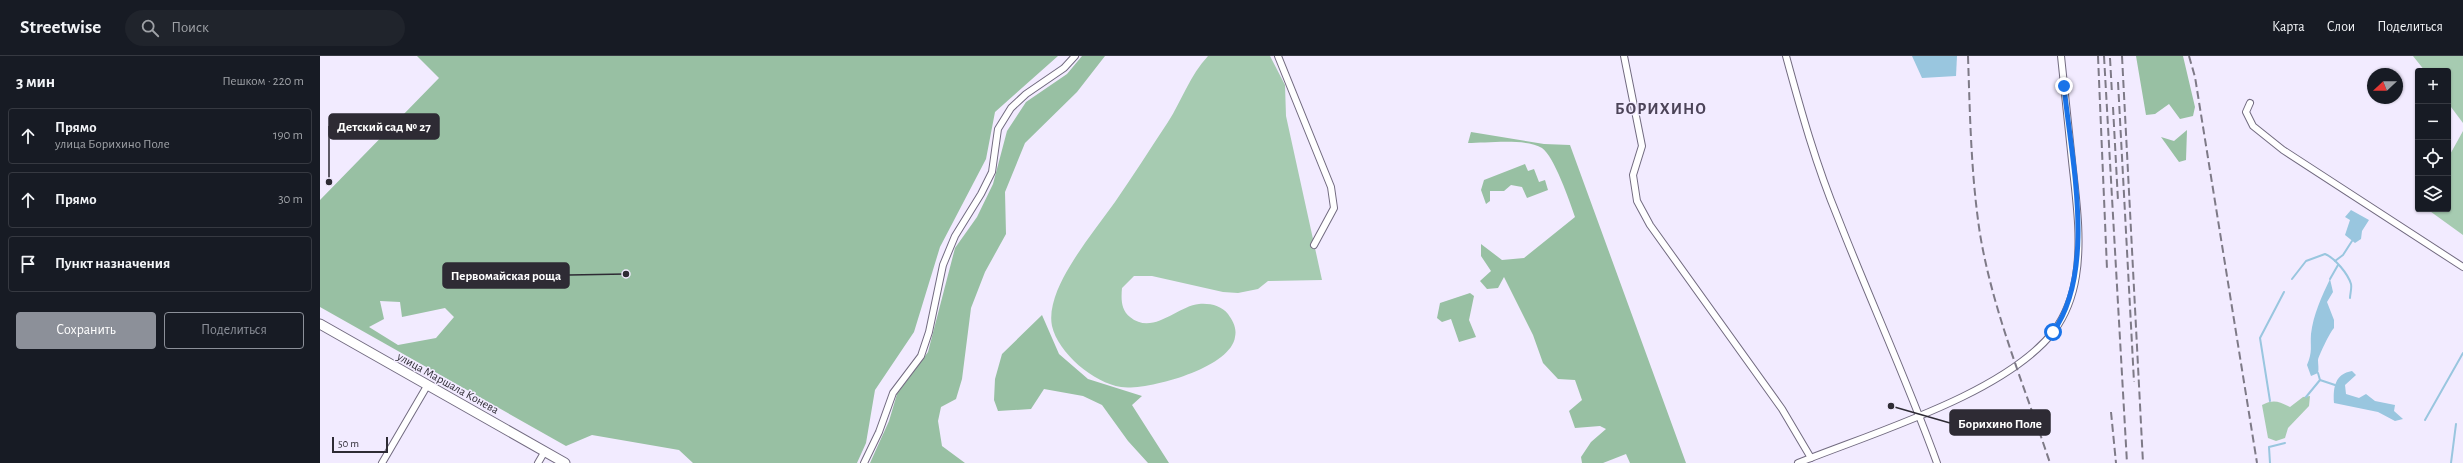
<!DOCTYPE html>
<html lang="ru">
<head>
<meta charset="utf-8">
<style>
  body { margin:0; font-family:"Alegreya Sans",sans-serif; background:#20242c; color:#f1f3f6 }
  .controls { position:absolute; right:12px; top:12px; display:grid; overflow:hidden; border-radius:4px; box-shadow:0 1px 3px #0004 }
  .controls button { width:36px; height:36px; display:grid; place-items:center; padding:0; border:0; border-bottom:1px solid #363941; background:#171b24; color:#f1f3f6; font:20px sans-serif }
  .compass { position:absolute; left:2047px; top:12px; width:36px; height:36px; border-radius:50%; background:#171b24; box-shadow:0 1px 3px #0004; rotate:248deg }
  .scale { position:absolute; left:12px; bottom:10px; width:56px; box-sizing:border-box; padding-left:4px; border:2px solid #2e2b34; border-top:0; font-size:11px; line-height:14px; white-space:nowrap; color:#2e2b34; -webkit-text-stroke:3px #f2ebff; paint-order:stroke }
  .stop { position:absolute; width:12px; height:12px; margin:-9px; border:3px solid #1a73e8; border-radius:50%; background:#fff }
  .stop.end { background:#1a73e8; border-color:#fff; box-shadow:0 1px 4px #0008 }
  .list { margin:0; padding:0; list-style:none }
  h2 { display:flex; justify-content:space-between; align-items:center; height:52px; margin:0; padding:0 16px; font-size:17px }
  h2 small { font-size:13px; font-weight:400; color:#9ea1a6 }
  .list li { display:grid; grid-template-columns:26px 1fr auto; gap:12px; align-items:center; box-sizing:border-box; height:56px; margin:0 8px 8px; padding:0 8px; border:1px solid #363941; border-radius:4px }
  .list b { display:block; font-size:15px; white-space:nowrap }
  .list p { margin:0; font-size:13px; white-space:nowrap; color:#9ea1a6 }
  .list em { font-size:13px; font-style:normal; color:#9ea1a6 }
  .actions { display:flex; gap:8px; padding:12px 16px }
  .actions a { flex:1; padding:9px 0; border:1px solid #8c9099; border-radius:4px; text-align:center; font-size:14px; color:#8c9099 }
  .actions .main { background:#8c9099; color:#fff }
  .icon { flex:none; width:22px; height:22px; fill:none; stroke:currentColor; stroke-width:2; stroke-linecap:round; stroke-linejoin:round }
  .map { position:relative; flex:none; width:2143px; height:407px; overflow:hidden }
  header { display:flex; align-items:center; gap:24px; box-sizing:border-box; height:56px; padding:0 20px; background:#171b24; border-bottom:1px solid #363941 }
  header strong { font-size:19px }
  nav { display:flex; gap:22px; margin-inline-start:auto; font-size:14px }
  .search { width:280px; height:36px; background:#20242c; display:flex; align-items:center; gap:10px; box-sizing:border-box; padding:0 14px; border-radius:22px; color:#9ea1a6; font-size:15px }
  main { display:flex }
  aside { flex:1; background:#171b24 }
  .map>svg:first-child { display:block }
  .green { fill:#a6cbb1 }
  .forest { fill:#98c0a3; fill-rule:evenodd }
  .water { fill:#99c6df }
  .lines { fill:none; stroke-linecap:round; stroke-linejoin:round }
  .stream { stroke:#99c6df; stroke-width:2 }
  .minor-casing { stroke:#726b80; stroke-width:8 }
  .primary-casing { stroke:#726b80; stroke-width:11 }
  .minor { stroke:#fff; stroke-width:6 }
  .primary { stroke:#fff; stroke-width:9 }
  .rail { stroke:#7e7a87; stroke-width:2; stroke-dasharray:8 4; stroke-linecap:butt }
  .route { stroke:#1a73e8; stroke-width:5 }
  .labels { text-anchor:middle; dominant-baseline:central; stroke-width:3; stroke-linejoin:round; paint-order:stroke }
  .street-label { font-size:12px; fill:#2e2b34; stroke:#f2ebff }
  .district-label { font-size:16px; font-weight:bold; letter-spacing:1px; fill:#4c4458; stroke:#f2ebff }
  .leader { fill:none; stroke:#2e2b34; stroke-width:1.5 }
  .callout-dot { fill:#2e2b34; stroke:#f2ebff; stroke-width:1.5 }
  .callout { fill:#2e2b34; stroke:#2e2b34; stroke-width:1.5 }
  .callout-label { font-size:13px; text-anchor:middle; font-weight:bold; fill:#fff }
</style>
</head>
<body>
<header>
<strong>Streetwise</strong>
<div class="search"><svg class="icon" aria-label="search" viewBox="0 0 24 24"><circle cx="10" cy="10" r="6"/><path d="M15 15l6 6"/></svg>Поиск</div>
<nav><a>Карта</a><a>Слои</a><a>Поделиться</a></nav>
</header>
<main>
<aside>
<h2>3 мин<small>Пешком · 220 m</small></h2>
<ul class="list">
<li><svg class="icon" aria-label="ahead" viewBox="0 0 24 24"><path d="M12 20V5M6 11l6-6 6 6"/></svg><div><b>Прямо</b><p>улица Борихино Поле</p></div><em>190 m</em></li>
<li><svg class="icon" aria-label="ahead" viewBox="0 0 24 24"><path d="M12 20V5M6 11l6-6 6 6"/></svg><div><b>Прямо</b></div><em>30 m</em></li>
<li><svg class="icon" aria-label="arrive" viewBox="0 0 24 24"><path d="M6 21V4h12l-3 4 3 4H6"/></svg><div><b>Пункт назначения</b></div></li>
</ul>
<div class="actions"><a class="main">Сохранить</a><a>Поделиться</a></div>
</aside>
<div class="map">
<svg width="2143" height="407" viewBox="0 0 2143 407">
  <rect width="100%" height="100%" fill="#f2ebff"/>
  <g class="green">
    <path d="M888,0H950L965,29L966,60L1002,224L948,225L938,233L918,237L903,236L832,220H814L802,232C801,243 801,254 810,261C833,280 857,250 879,248C890,247 902,250 908,258C913,265 917,272 915,281C911,312 827,335 801,331C774,327 738,297 732,270C728,251 740,226 750,210C763,188 780,167 795,146C813,120 830,93 848,66C862,44 870,19 888,0Z"/>
    <polygon points="2093,0 2143,0 2143,67 2128,47 2128,15 2105,15"/>
    <polygon points="2143,75 2143,179 2107,153 2128,153 2128,102"/>
    <path d="M1990,340L1989,350L1968,372L1965,382L1956,385L1948,382L1942,349C1953,343 1959,345 1970,351L1983,341Z"/>
  </g>
  <g class="forest">
    <path d="M97,0H738L675,56L666,103L620,191L594,276L555,334L546,387L537,407H373L359,394L272,379L246,390L0,251V144L119,22ZM60,245L80,246L82,261L125,252L134,261L116,282L78,289L49,271L64,263Z"/>
    <polygon points="762,0 785,0 757,36 705,87 685,136 686,178 665,216 651,252 642,323 636,343 621,351 618,365 622,390 645,407 550,407 569,365 577,338 608,296 635,192 657,161 673,128 687,75 706,46 747,18"/>
    <polygon points="1816,0 1863,0 1875,51 1873,60 1860,63 1849,48 1835,58 1826,59"/>
    <polygon points="1867,74 1866,104 1859,106 1841,81 1854,85"/>
    <path d="M1151,76L1224,88L1250,89L1366,407H1310L1306,398L1283,407H1262L1261,401L1271,386L1286,373L1280,370L1255,372L1249,355L1262,344L1255,324L1238,323L1223,307L1213,279L1184,221L1178,232L1167,233L1160,225L1171,215L1161,200V188L1182,204L1204,202L1255,161C1250,146 1234,100 1222,92C1207,82 1166,87 1148,87Z"/>
    <polygon points="1205,108 1208,115 1214,113 1219,126 1225,124 1228,134 1207,142 1202,131 1191,129 1184,135 1170,135 1170,145 1166,148 1161,134 1164,124"/>
    <polygon points="1150,237 1154,240 1149,264 1156,281 1139,286 1131,263 1122,266 1117,262 1120,247"/>
    <polygon points="722,259 739,298 768,323 822,340 812,349 849,407 828,407 808,385 782,349 763,340 724,333 711,353 678,355 674,344 675,323 682,298"/>
  </g>
  <g class="water">
    <polygon points="1592,0 1637,0 1636,20 1602,22"/>
    <polygon points="2031,154 2049,164 2042,175 2041,183 2035,187 2025,179 2030,164 2025,161"/>
    <path d="M2010,223L2013,236L2007,246L2014,264V272C2010,276 1999,299 1998,304C1998,308 1999,313 1998,317L1991,320L1987,309C1993,295 1990,291 1991,278C1993,259 2002,240 2010,223Z"/>
    <path d="M2032,315L2036,319L2025,329L2026,338L2039,342L2046,338L2055,345L2075,349L2074,355L2083,363L2075,365L2058,356L2014,347C2013,331 2015,318 2032,315Z"/>
  </g>
  <g class="lines">
    <g class="stream">
      <polyline points="2015,205 2023,199 2032,185"/>
      <path d="M1972,223L1986,205L2005,198C2015,202 2028,218 2031,228C2032,232 2030,238 2030,242"/>
      <polyline points="2010,223 2018,209"/>
      <polyline points="2000,324 2015,329"/>
      <polyline points="1986,341 2000,324 1998,317"/>
      <polyline points="1950,345 1940,282 1964,236"/>
      <polyline points="2105,364 2143,297"/>
      <polyline points="1950,407 1949,391 1965,387"/>
      <polyline points="2131,407 2136,368"/>
    </g>
    <g class="minor-casing">
      <g id="minor">
        <polyline points="958,0 1011,131 1014,152 994,189"/>
        <polyline points="1304,0 1322,90 1313,119 1317,145 1330,169 1462,353 1491,402"/>
        <path d="M1466,0C1481,55 1496,109 1518,162C1550,244 1587,324 1617,407"/>
        <polyline points="1930,47 1926,56 1933,70 1963,94 2143,211"/>
        <polyline points="62,407 107,330"/>
        <polyline points="218,407 225,395"/>
        <polyline points="544,407 559,376 573,337 601,300 609,276 623,209 635,180 661,138 672,116 678,73 691,52 706,38 744,12 755,0"/>
        <path d="M1478,407C1552,377 1685,338 1734,275C1745,260 1753,239 1756,220C1762,183 1756,142 1752,105C1748,70 1745,35 1741,0"/>
      </g>
    </g>
    <g class="primary-casing">
      <polyline id="primary" points="0,268 245,407"/>
    </g>
    <use href="#minor" class="minor"/>
    <use href="#primary" class="primary"/>
    <g class="rail">
      <path d="M1648,0C1650,60 1651,119 1660,178C1673,256 1705,332 1730,407"/>
      <polyline points="1778,0 1787,213"/>
      <polyline points="1784,0 1807,407"/>
      <polyline points="1802,0 1823,407"/>
      <polyline points="1869,0 1875,21 1937,407"/>
      <polyline points="1790,2 1792,38"/>
      <polyline points="1798,26 1814,326"/>
      <polyline points="1793,51 1798,145"/>
      <polyline points="1791,356 1796,407"/>
    </g>
  </g>
  <g class="lines">
    <path class="route" d="M1733,276C1777,214 1751,102 1744,30"/>
  </g>
  <g class="labels">
    <g class="street-label">
      <text transform="translate(128 327) rotate(29)">улица Маршала Конева</text>
    </g>
    <g class="district-label">
      <text x="1341" y="53">БОРИХИНО</text>
    </g>
  </g>
  <path class="leader" d="M9 126L9 70M306 218L249 219M1571 350L1630 367"/>
  <g class="callout-dot">
    <circle cx="9" cy="126" r="4"/>
    <circle cx="306" cy="218" r="4"/>
    <circle cx="1571" cy="350" r="4"/>
  </g>
  <g class="callout">
    <rect x="9" y="58" width="110" height="25" rx="4"/>
    <rect x="123" y="207" width="126" height="25" rx="4"/>
    <rect x="1630" y="354" width="100" height="25" rx="4"/>
  </g>
  <g class="callout-label">
    <text x="64" y="75">Детский сад № 27</text>
    <text x="186" y="224">Первомайская роща</text>
    <text x="1680" y="372">Борихино Поле</text>
  </g>
</svg>
<div class="controls">
<button>+</button>
<button>−</button>
<button><svg class="icon" aria-label="locate" viewBox="0 0 24 24"><circle cx="12" cy="12" r="6"/><path d="M12 2v4M12 18v4M2 12h4M18 12h4"/></svg></button>
<button><svg class="icon" aria-label="layers" viewBox="0 0 24 24"><path d="M12 4l9 5-9 5-9-5zM3 14l9 5 9-5"/></svg></button>
</div>
<svg class="compass" viewBox="-18 -18 36 36"><path d="M0-13l5 13h-10z" fill="#e53935"/><path d="M0 13l5-13h-10z" fill="#9ea1a6"/></svg>
<div class="scale">50 m</div>
<div class="stop" style="left:1733px;top:276px"></div>
<div class="stop end" style="left:1744px;top:30px"></div>
</div>
</main>
</body>
</html>
